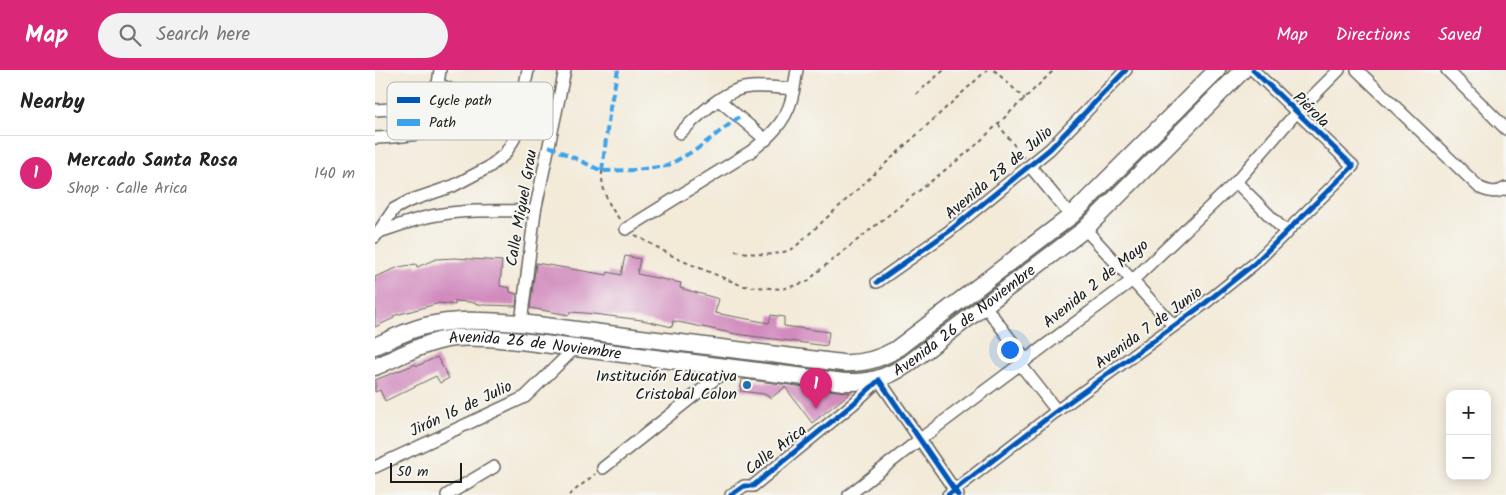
<!DOCTYPE html>
<html lang="en">
<head>
<meta charset="utf-8">
<style>
  body { margin:0; font-family:Kalam,sans-serif; background:#f2f2f2; color:#222 }
  .controls { position:absolute; right:15px; bottom:15px; display:grid; overflow:hidden; border-radius:10px; box-shadow:0 2px 12px #0003 }
  .controls button { width:45px; height:45px; display:grid; place-items:center; padding:0; border:0; border-bottom:1px solid #e0e0e0; background:#fff; color:#222; font:25px sans-serif }
  .scale { position:absolute; left:15px; bottom:12px; width:72px; box-sizing:border-box; padding-left:5px; border:2px solid #1c1c1c; border-top:0; font-size:14px; line-height:18px; white-space:nowrap; color:#1c1c1c; -webkit-text-stroke:4px #f6f6f2; paint-order:stroke }
  .you { position:absolute; left:634px; top:279px; width:18px; height:18px; margin:-12px; border:4px solid #fff; border-radius:50%; background:#1a73e8; box-shadow:0 0 0 8px #1a73e833 }
  .badge { display:grid; place-items:center; width:32px; height:32px; border-radius:50%; background:#db2777; color:#fff; font-size:16px; font-weight:700 }
  .pin { position:absolute; translate:-50% -41px; filter:drop-shadow(0 1px 2px #0008) }
  .pin::after { content:''; position:absolute; top:26px; width:18px; height:15px; background:inherit; clip-path:polygon(0 0,100% 0,50% 100%) }
  .list { margin:0; padding:0; list-style:none }
  h2 { display:flex; justify-content:space-between; align-items:center; height:65px; margin:0; padding:0 20px; font-size:21px }
  h2 small { font-size:16px; font-weight:400; color:#767676 }
  .list li { display:grid; grid-template-columns:32px 1fr auto; gap:15px; align-items:center; box-sizing:border-box; height:75px; padding:0 20px; border-top:1px solid #e0e0e0 }
  .list b { display:block; font-size:19px; white-space:nowrap }
  .list p { margin:0; font-size:16px; white-space:nowrap; color:#767676 }
  .list em { font-size:16px; font-style:normal; color:#767676 }
  .icon { flex:none; width:28px; height:28px; fill:none; stroke:currentColor; stroke-width:2; stroke-linecap:round; stroke-linejoin:round }
  .map { position:relative; flex:none; width:1131px; height:425px; overflow:hidden }
  header { display:flex; align-items:center; gap:30px; box-sizing:border-box; height:70px; padding:0 25px; background:#db2777; color:#fff }
  header strong { font-size:24px }
  nav { display:flex; gap:28px; margin-inline-start:auto; font-size:18px }
  .search { width:350px; height:45px; background:#f2f2f2; display:flex; align-items:center; gap:12px; box-sizing:border-box; padding:0 18px; border-radius:28px; color:#767676; font-size:19px }
  main { display:flex }
  aside { flex:1; background:#fff }
  .map>svg:first-child { display:block }
  .green { fill:#c6d374; stroke:#717848 }
  .building { fill:#d18bbe }
  .lines { fill:none; stroke-linecap:round; stroke-linejoin:round }
  .minor-casing { stroke:#67645e; stroke-width:14 }
  .secondary-casing { stroke:#67645e; stroke-width:19 }
  .path { stroke:#67645e; stroke-width:2; stroke-dasharray:4 4; stroke-linecap:butt }
  .minor { stroke:#fff; stroke-width:11 }
  .secondary { stroke:#fff; stroke-width:16 }
  .quiet { stroke:#3da2ea; stroke-width:4; stroke-dasharray:8 4; stroke-linecap:butt }
  .cycleway-casing { stroke:#f6f6f2; stroke-width:8 }
  .cycleway { stroke:#0057b8; stroke-width:5 }
  .poi-dot { fill:#1f6fb2; stroke:#f6f6f2; stroke-width:2 }
  .labels { text-anchor:middle; dominant-baseline:central; stroke-width:4; stroke-linejoin:round; paint-order:stroke }
  .street-label { font-size:16px; fill:#1c1c1c; stroke:#f6f6f2 }
  .poi-label { font-size:16px; fill:#1c1c1c; stroke:#f6f6f2; text-anchor:end }
  .key { fill:#f6f6f2; stroke:#b5b5b2; stroke-width:1 }
  .key-label { font-size:14px; fill:#1c1c1c }
</style>
</head>
<body>
<header>
<strong>Map</strong>
<div class="search"><svg class="icon" aria-label="search" viewBox="0 0 24 24"><circle cx="10" cy="10" r="6"/><path d="M15 15l6 6"/></svg>Search here</div>
<nav><a>Map</a><a>Directions</a><a>Saved</a></nav>
</header>
<main>
<aside>
<h2>Nearby<small></small></h2>
<ul class="list">
<li><span class="badge">1</span><div><b>Mercado Santa Rosa</b><p>Shop · Calle Arica</p></div><em>140 m</em></li>
</ul>
</aside>
<div class="map">
<svg width="1131" height="425" viewBox="0 0 1131 425">
  <rect width="100%" height="100%" fill="#f6f6f2"/>
  <filter id="ink" filterUnits="userSpaceOnUse"><feTurbulence type="fractalNoise" baseFrequency=".02" numOctaves="2"/><feDisplacementMap in="SourceGraphic" scale="10" xChannelSelector="R" yChannelSelector="G"/><feConvolveMatrix kernelMatrix="1 2 1 2 8 2 1 2 1" color-interpolation-filters="sRGB"/></filter>
  <filter id="wash" filterUnits="userSpaceOnUse"><feTurbulence type="fractalNoise" baseFrequency=".0096" numOctaves="4" result="noise"/><feDisplacementMap in="SourceGraphic" scale="20" xChannelSelector="R" yChannelSelector="G"/><feGaussianBlur stdDeviation="1.12" result="paint"/><feColorMatrix in="noise" values="0 0 0 0 0 0 0 0 0 0 0 0 0 0 0 0 0 1.4 0 .05"/><feComposite in="paint" operator="in"/></filter>
  <g filter="url(#wash)">
    <rect width="100%" height="100%" fill="#f3ead8"/>
    <g class="green">
      <path d="M852,0H859L723,139L527,291L503,302L473,305L294,283L295,279L473,300C493,300 507,297 524,287L705,149Z"/>
      <polygon points="114,257 264,275 264,280 113,262 12,283 0,288 0,283 54,261"/>
    </g>
    <g id="blocks">
      <g class="building">
        <polygon points="250,186 265,189 262,204 306,213 305,218 344,229 340,243 394,253 396,245 409,247 409,256 454,262 452,276 361,264 298,251 297,257 267,250 210,243 195,242 194,245 155,238 161,193 232,205 233,202 246,205"/>
        <polygon points="80,188 127,191 125,216 135,218 135,222 142,224 141,236 109,235 94,232 80,231 80,235 65,233 18,246 19,248 0,257 0,207 24,197 41,194 42,197 61,189"/>
        <polygon points="62,287 74,308 65,313 61,306 10,331 5,320 0,322 0,310 41,294 42,296"/>
        <polygon points="367,309 470,322 475,323 437,353 410,317 396,328 389,324 365,321"/>
      </g>
    </g>
  </g>
  <g filter="url(#ink)">
    <use href="#blocks" fill-opacity="0" stroke="#67645e" stroke-width="1"/>
    <g class="lines">
      <g class="minor-casing">
        <g id="minor">
          <path d="M982,0L1105,118C1115,122 1121,124 1131,118"/>
          <polyline points="1072,0 1131,59"/>
          <polyline points="344,30 391,70"/>
          <polyline points="0,40 31,38 48,28 63,14 65,0"/>
          <path d="M305,63C323,46 350,18 376,17C390,16 404,18 419,19"/>
          <path d="M0,68C34,67 67,61 100,52L102,49V46L84,23L63,14"/>
          <polyline points="655,96 696,146"/>
          <polyline points="861,112 912,163"/>
          <path d="M251,159L375,82C392,69 410,53 416,31C419,21 420,10 422,0"/>
          <polyline points="710,159 798,255"/>
          <path d="M2,163C22,156 42,148 62,145C94,139 128,141 160,141"/>
          <polyline points="0,167 19,139 34,131 78,116 114,97 130,84 139,69 153,0"/>
          <polyline points="502,212 573,162 675,79 751,0"/>
          <polyline points="610,236 651,290"/>
          <polyline points="146,253 160,141 190,0"/>
          <polyline points="645,294 682,341"/>
          <polyline points="0,397 150,327 200,278"/>
          <polyline points="228,398 354,298"/>
          <polyline points="72,425 119,397"/>
          <polyline points="356,425 369,416 378,416 478,334 504,310 583,425"/>
          <polyline points="474,425 544,370 759,209 861,112 921,43 964,0"/>
          <polyline points="573,425 679,343 829,234 879,194 978,96 878,0"/>
        </g>
      </g>
      <g class="secondary-casing">
        <g id="secondary">
          <path d="M0,276C16,269 33,260 50,256C83,248 113,251 146,253L467,293C487,294 503,290 520,280L696,146L842,0"/>
          <path id="s1" d="M0,297C25,286 52,271 79,268C101,266 123,269 145,271L469,312C494,313 512,308 533,294L710,159L868,0"/>
        </g>
      </g>
      <g class="path">
        <polyline points="619,0 650,29"/>
        <polyline points="541,24 569,0"/>
        <polyline points="623,54 649,88"/>
        <path d="M227,101C226,120 234,137 246,151"/>
        <polyline points="260,165 303,189 368,216 407,219 432,212 446,199 599,77 679,0"/>
        <path d="M360,181C382,184 398,188 419,178L612,0"/>
        <polyline points="194,425 220,404"/>
      </g>
      <use href="#minor" class="minor"/>
      <use href="#secondary" class="secondary"/>
      <g class="quiet">
        <polyline points="174,76 227,101 261,100 292,96 322,79 364,47"/>
        <polyline points="227,101 235,37 243,0"/>
      </g>
      <g class="cycleway-casing">
        <g id="cycleway">
          <polyline points="502,212 573,162 675,79 751,0"/>
          <polyline points="356,425 369,416 378,416 478,334 504,310 583,425"/>
          <polyline points="573,425 679,343 829,234 879,194 978,96 878,0"/>
        </g>
      </g>
      <use href="#cycleway" class="cycleway"/>
    </g>
  </g>
  <circle class="poi-dot" cx="372" cy="315" r="5"/>
  <g class="labels">
    <g class="street-label">
      <text transform="translate(936 40) rotate(44)">Piérola</text>
      <text transform="translate(624 103) rotate(-40)">Avenida 28 de Julio</text>
      <text transform="translate(147 138) rotate(-80)">Calle Miguel Grau</text>
      <text transform="translate(721 214) rotate(-39)">Avenida 2 de Mayo</text>
      <text stroke="none"><textPath href="#s1" startOffset="616">Avenida 26 de Noviembre</textPath></text>
      <text transform="translate(774 258) rotate(-36)">Avenida 7 de Junio</text>
      <text stroke="none"><textPath href="#s1" startOffset="166">Avenida 26 de Noviembre</textPath></text>
      <text transform="translate(86 339) rotate(-25)">Jirón 16 de Julio</text>
      <text transform="translate(401 380) rotate(-37)">Calle Arica</text>
    </g>
    <g class="poi-label">
      <text x="362" y="306">Institución Educativa<tspan x="362" dy="18">Cristobal Colon</tspan></text>
    </g>
  </g>
  <rect x="12" y="12" width="166" height="58" rx="8" class="key"/>
  <rect x="22" y="27" width="23" height="6" fill="#0057b8"/>
  <rect x="22" y="49" width="23" height="7" fill="#3da2ea"/>
  <g class="key-label">
    <text x="54" y="35">Cycle path</text>
    <text x="54" y="57">Path</text>
  </g>
</svg>
<div class="controls">
<button>+</button>
<button>−</button>
</div>
<div class="scale">50 m</div>
<div class="you"></div>
<div class="pin badge" style="left:441px;top:339px">1</div>
</div>
</main>
</body>
</html>
